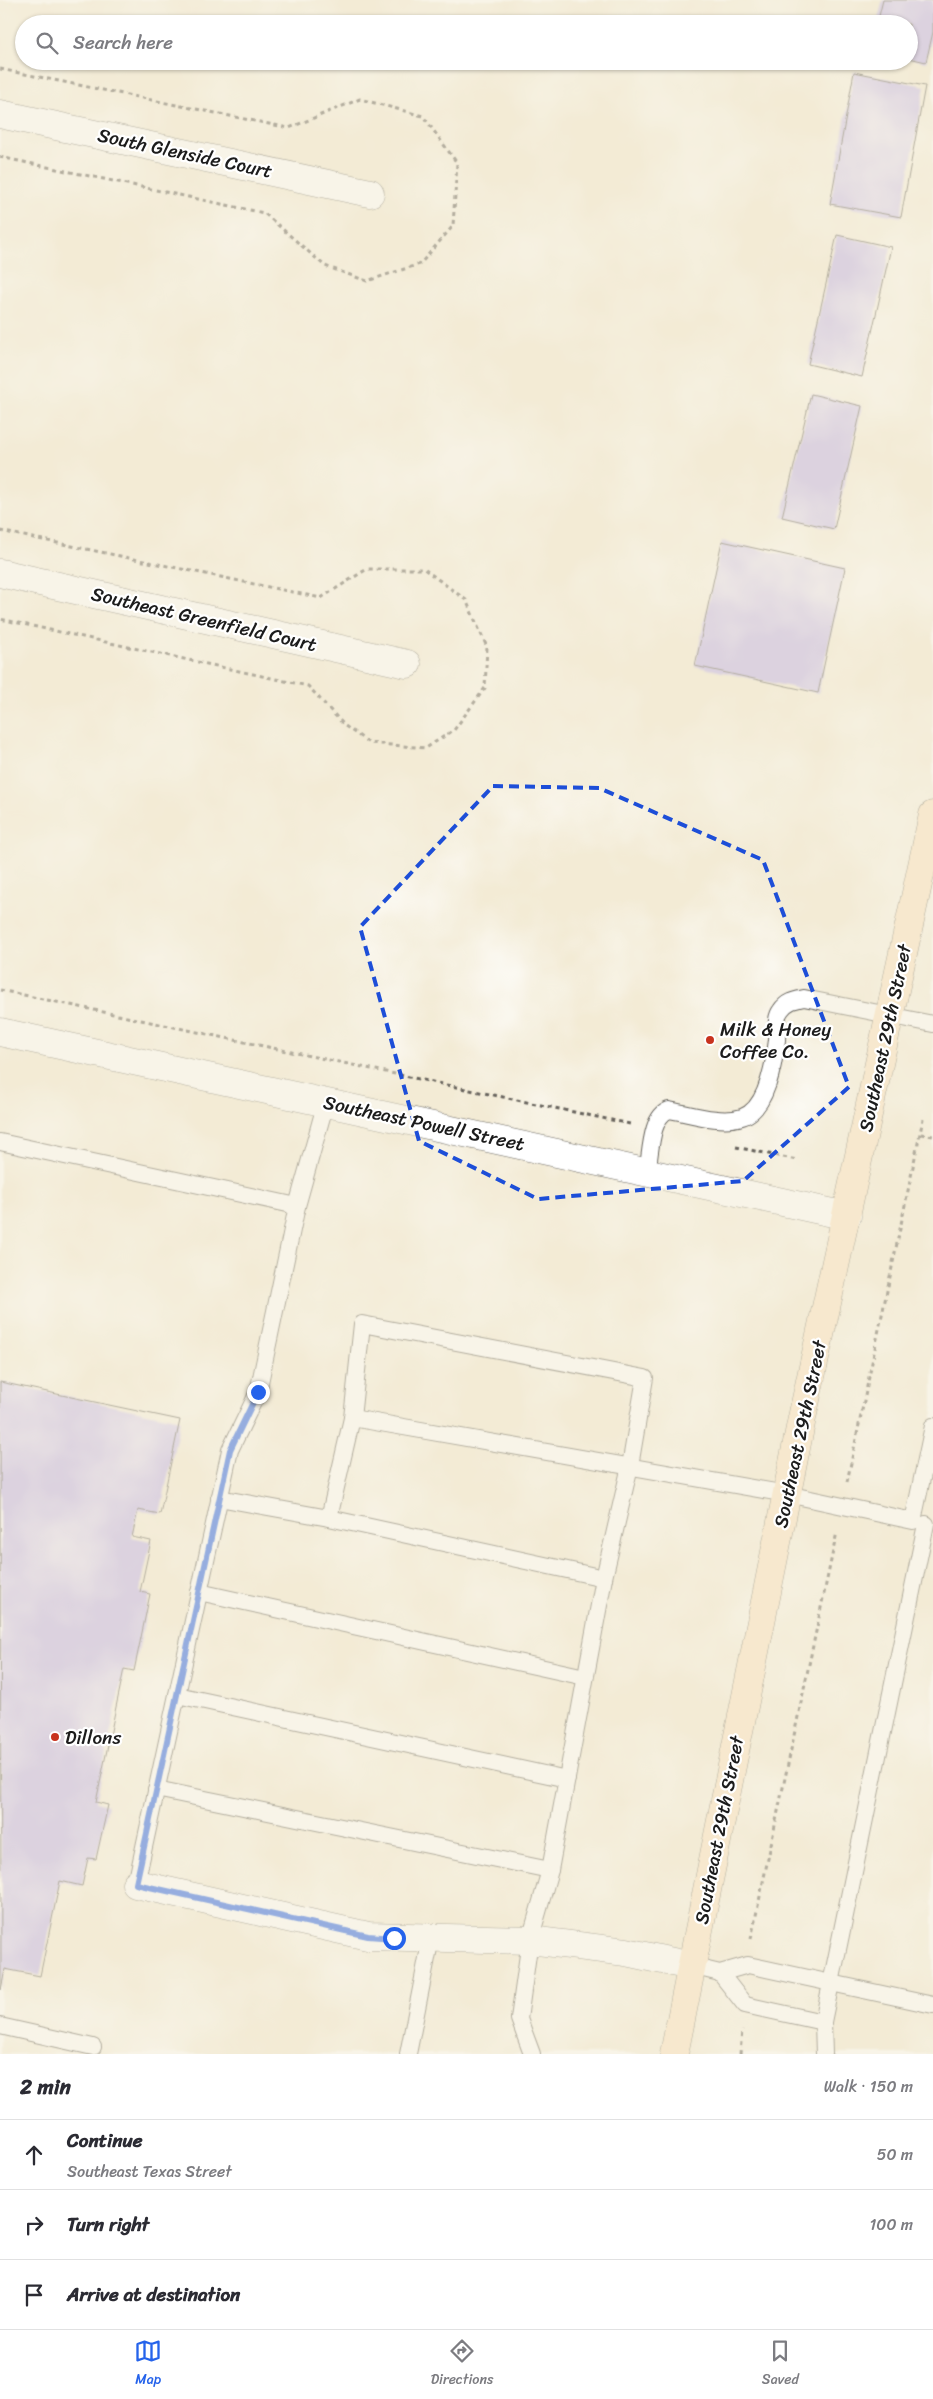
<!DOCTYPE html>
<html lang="en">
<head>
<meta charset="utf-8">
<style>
  body { margin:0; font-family:Sriracha,sans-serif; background:#f2f2f3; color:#2b2b33 }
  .stop { position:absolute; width:15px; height:15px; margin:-11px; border:4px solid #2563eb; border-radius:50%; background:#fff }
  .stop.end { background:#2563eb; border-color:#fff; box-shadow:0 1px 5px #0008 }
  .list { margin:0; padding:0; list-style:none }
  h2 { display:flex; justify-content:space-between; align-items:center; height:65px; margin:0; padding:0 20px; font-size:21px }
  h2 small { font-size:16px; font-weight:400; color:#7c7c81 }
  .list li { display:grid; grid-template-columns:32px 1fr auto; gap:15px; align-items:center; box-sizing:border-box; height:70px; padding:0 20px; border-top:1px solid #e1e1e2 }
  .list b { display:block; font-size:19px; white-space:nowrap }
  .list p { margin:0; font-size:16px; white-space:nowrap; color:#7c7c81 }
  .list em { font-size:16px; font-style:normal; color:#7c7c81 }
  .icon { flex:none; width:28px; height:28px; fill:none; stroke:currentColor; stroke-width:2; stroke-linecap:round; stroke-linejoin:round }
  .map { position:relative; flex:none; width:933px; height:2054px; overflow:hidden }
  .search { position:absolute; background:#fff; box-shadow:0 1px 4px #0004; left:15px; right:15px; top:15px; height:55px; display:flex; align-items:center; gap:12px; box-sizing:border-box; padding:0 18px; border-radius:28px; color:#7c7c81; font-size:19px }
  .sheet { height:275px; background:#fff }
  nav { display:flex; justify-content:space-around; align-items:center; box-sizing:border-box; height:70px; border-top:1px solid #e1e1e2; background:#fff; font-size:14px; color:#7c7c81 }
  nav a { display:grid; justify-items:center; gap:2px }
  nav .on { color:#2563eb }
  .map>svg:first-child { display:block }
  .building { fill:#c0b3eb }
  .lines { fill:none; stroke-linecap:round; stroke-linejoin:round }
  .lane-casing { stroke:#67645d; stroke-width:18 }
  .street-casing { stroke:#67645d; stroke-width:29 }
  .secondary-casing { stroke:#67645d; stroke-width:29 }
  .path { stroke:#67645d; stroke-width:3; stroke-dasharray:4 4; stroke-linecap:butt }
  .lane { stroke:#fff; stroke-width:16 }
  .street { stroke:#fff; stroke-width:28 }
  .secondary { stroke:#fde5c5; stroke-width:28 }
  .route { stroke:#2563eb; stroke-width:6 }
  .marked { fill:none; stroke:#1d4ed8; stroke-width:4; stroke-dasharray:10 6; stroke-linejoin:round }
  .poi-dot { fill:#c8321e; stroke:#fff; stroke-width:2 }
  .labels { text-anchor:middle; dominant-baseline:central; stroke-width:4.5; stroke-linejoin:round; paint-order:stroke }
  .street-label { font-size:19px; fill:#1c1c1c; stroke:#fff }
  .poi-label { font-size:19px; fill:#1c1c1c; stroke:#fff; text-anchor:start }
</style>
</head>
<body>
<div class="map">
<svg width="933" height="2054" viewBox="0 0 933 2054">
  <rect width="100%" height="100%" fill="#fff"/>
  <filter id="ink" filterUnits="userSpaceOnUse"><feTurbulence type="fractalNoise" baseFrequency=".02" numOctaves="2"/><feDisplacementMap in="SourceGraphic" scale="10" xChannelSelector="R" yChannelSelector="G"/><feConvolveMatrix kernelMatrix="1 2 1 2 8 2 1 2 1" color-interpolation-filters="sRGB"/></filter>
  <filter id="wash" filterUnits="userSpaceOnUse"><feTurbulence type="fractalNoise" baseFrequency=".0096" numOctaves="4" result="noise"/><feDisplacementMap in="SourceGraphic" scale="20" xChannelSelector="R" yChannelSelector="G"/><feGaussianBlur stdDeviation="1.12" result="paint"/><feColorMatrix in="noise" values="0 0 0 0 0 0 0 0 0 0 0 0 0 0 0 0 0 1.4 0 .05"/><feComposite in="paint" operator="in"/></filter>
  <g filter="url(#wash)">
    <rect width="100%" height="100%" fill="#f3ebd5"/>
    <g id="blocks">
      <g class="building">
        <polygon points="883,0 933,0 933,32 926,62 909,58 909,24 877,24"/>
        <polygon points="854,72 925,86 901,217 830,204"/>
        <polygon points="837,235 891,247 862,377 808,364"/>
        <polygon points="811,394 862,406 834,529 782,517"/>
        <polygon points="722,541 845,568 818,693 695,666"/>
        <polygon points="0,1382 180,1420 160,1514 138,1510 132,1537 151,1541 140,1592 150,1594 134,1671 124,1669 96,1802 108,1805 96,1859 88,1858 82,1886 60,1881 40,1976 5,1969 1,1990"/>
      </g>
    </g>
  </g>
  <g filter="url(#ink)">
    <use href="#blocks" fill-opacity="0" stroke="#67645d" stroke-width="1"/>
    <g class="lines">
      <g class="lane-casing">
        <g id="lane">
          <polyline points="0,1142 297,1206"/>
          <path d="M647,1172C651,1154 650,1117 669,1110C691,1114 721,1124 742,1117C767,1109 774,1063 777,1040C778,1029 774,1019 781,1010C787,1001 795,1000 804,998L933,1024"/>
          <polyline points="219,1498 329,1518 352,1418 787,1494 913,1521 933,1426"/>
          <polyline points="329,1518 604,1578 630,1466 645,1378 362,1324 352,1418"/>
          <polyline points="199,1592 585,1677"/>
          <polyline points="177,1695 567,1779"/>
          <polyline points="156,1789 550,1870"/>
          <polyline points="136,1884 230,1450 258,1392 297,1206 326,1102"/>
          <polyline points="691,1966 720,1973 748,1965 933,2005"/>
          <polyline points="720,1973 745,2005 823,2022"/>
          <polyline points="0,2026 93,2047"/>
          <polyline points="408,2054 431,1938"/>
          <polyline points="532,2054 519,2019 530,1940 550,1870 604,1578"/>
          <polyline points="824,2054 823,2022 926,1524"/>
        </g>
      </g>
      <g class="street-casing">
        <g id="street">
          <polyline points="0,114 370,193"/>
          <polyline points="0,573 407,664"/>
          <polyline points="0,1032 847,1216"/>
          <polyline points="136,1884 368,1936 530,1940 626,1952 691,1966"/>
        </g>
      </g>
      <g class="secondary-casing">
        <polyline id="secondary" points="674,2054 802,1418 933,815"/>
      </g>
      <g class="path">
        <polyline points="0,69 289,128 360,99 423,116 457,163 453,226 420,264 367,281 325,266 264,213 0,157"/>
        <polyline points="0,531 321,598 367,569 424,569 466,600 487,647 485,688 454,730 426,748 369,743 345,726 308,686 0,619"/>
        <polyline points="0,990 630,1124"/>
        <polyline points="921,1134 933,1136"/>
        <polyline points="736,1147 797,1160"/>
        <polyline points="847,1482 923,1119"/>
        <polyline points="751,1939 837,1532"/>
        <polyline points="740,2054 742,2030"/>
      </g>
      <use href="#lane" class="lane"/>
      <use href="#street" class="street"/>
      <use href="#secondary" class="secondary"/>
    </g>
  </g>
  <g class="lines" filter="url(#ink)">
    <polyline class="route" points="258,1392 230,1450 136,1884 368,1936 394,1938"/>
  </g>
  <path d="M0 0H933V2054H0ZM493,786L599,788L763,860L849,1087L743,1181L538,1199L419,1141L360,927Z" fill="#f3ebd5" fill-opacity=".55" fill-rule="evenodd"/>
  <path class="marked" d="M493,786L599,788L763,860L849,1087L743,1181L538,1199L419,1141L360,927Z"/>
  <g class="poi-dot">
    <circle cx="710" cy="1040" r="5"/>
    <circle cx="55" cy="1737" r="5"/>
  </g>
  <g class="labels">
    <g class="street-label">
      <text transform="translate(185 153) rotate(12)">South Glenside Court</text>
      <text transform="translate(204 619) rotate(13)">Southeast Greenfield Court</text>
      <text transform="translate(885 1038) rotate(-78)">Southeast 29th Street</text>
      <text transform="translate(424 1123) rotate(12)">Southeast Powell Street</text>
      <text transform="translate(800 1434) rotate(-78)">Southeast 29th Street</text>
      <text transform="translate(719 1830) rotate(-79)">Southeast 29th Street</text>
    </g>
    <g class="poi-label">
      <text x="720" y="1029">Milk &amp; Honey<tspan x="720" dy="22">Coffee Co.</tspan></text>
      <text x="65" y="1737">Dillons</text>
    </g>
  </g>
</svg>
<div class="stop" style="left:394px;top:1938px"></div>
<div class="stop end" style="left:258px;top:1392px"></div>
<div class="search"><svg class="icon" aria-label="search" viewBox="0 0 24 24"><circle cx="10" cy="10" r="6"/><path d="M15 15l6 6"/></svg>Search here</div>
</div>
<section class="sheet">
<h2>2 min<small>Walk · 150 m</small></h2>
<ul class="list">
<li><svg class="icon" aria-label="ahead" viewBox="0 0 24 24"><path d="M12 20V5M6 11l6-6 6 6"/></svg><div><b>Continue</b><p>Southeast Texas Street</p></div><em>50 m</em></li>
<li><svg class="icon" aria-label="right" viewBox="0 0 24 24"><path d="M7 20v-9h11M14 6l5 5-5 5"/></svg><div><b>Turn right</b></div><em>100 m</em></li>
<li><svg class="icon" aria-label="arrive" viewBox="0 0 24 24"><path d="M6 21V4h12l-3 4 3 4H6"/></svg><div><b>Arrive at destination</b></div></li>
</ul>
</section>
<nav>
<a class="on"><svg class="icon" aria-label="map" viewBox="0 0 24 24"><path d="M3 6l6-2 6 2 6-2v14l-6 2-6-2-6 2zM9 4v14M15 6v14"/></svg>Map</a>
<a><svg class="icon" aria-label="directions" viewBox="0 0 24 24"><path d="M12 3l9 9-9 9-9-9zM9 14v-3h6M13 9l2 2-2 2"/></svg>Directions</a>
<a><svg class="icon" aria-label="saved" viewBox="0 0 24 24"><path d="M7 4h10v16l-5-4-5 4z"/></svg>Saved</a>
</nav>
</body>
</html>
